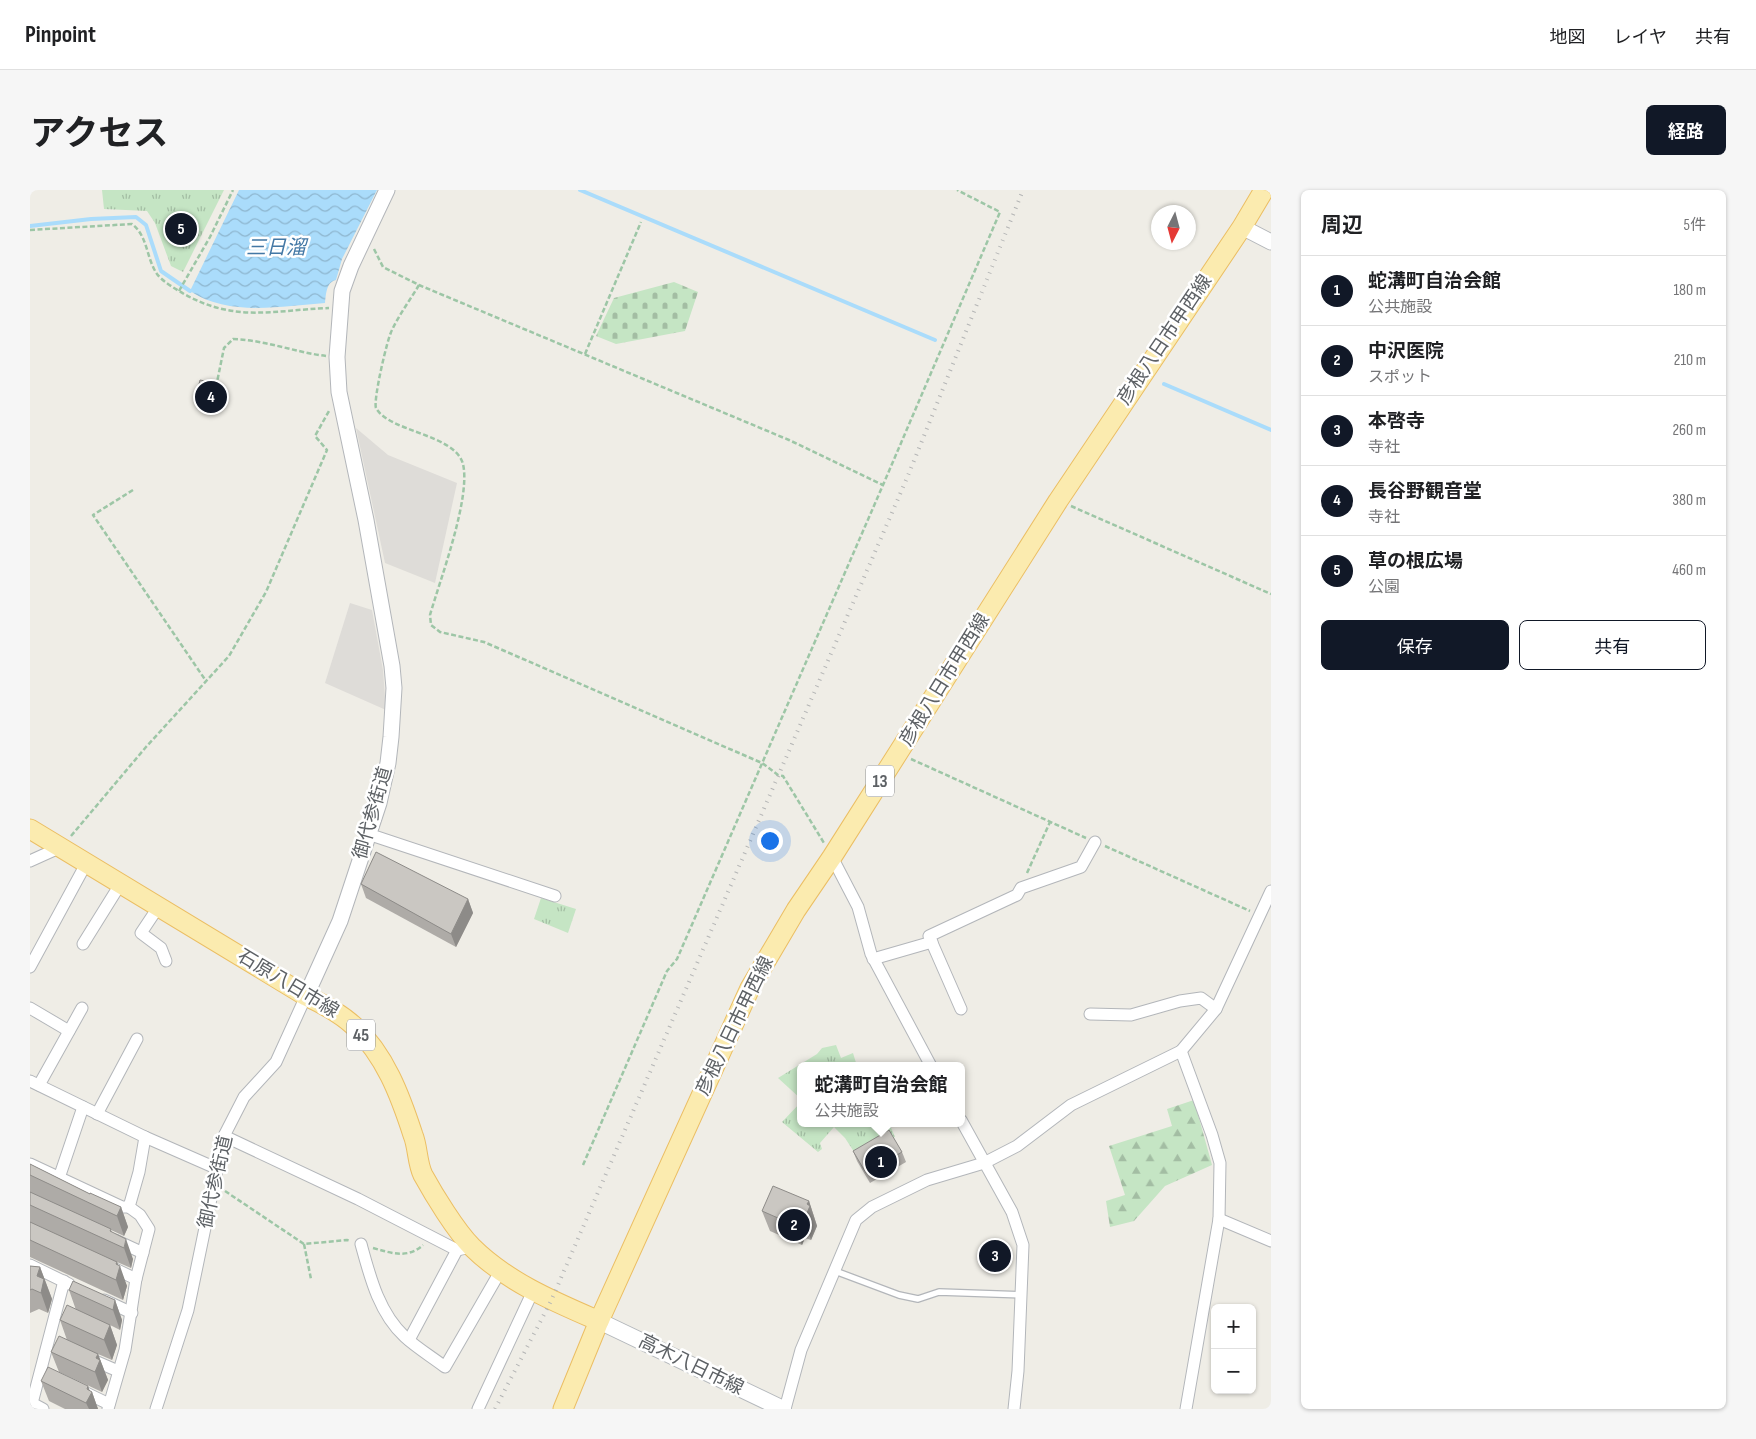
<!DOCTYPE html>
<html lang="ja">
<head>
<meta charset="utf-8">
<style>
  body { margin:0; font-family:"Sofia Sans Condensed","Noto Sans JP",sans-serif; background:#f6f6f6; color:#202124 }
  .controls { position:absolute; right:15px; bottom:15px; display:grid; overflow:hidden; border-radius:8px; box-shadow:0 1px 4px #0004 }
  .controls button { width:45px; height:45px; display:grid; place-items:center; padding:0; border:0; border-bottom:1px solid #e0e0e0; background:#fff; color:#202124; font:25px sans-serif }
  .compass { position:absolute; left:1121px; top:15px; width:45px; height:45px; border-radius:50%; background:#fff; box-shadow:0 1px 4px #0004; rotate:186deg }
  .you { position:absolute; left:739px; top:650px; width:18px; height:18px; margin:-12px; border:4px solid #fff; border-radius:50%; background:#1a73e8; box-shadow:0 0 0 8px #1a73e833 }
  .badge { display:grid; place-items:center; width:32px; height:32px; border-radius:50%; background:#111827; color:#fff; font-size:16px; font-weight:700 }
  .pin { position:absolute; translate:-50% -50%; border:2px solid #fff; box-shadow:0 1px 5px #0006 }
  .popup { position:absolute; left:767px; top:872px; width:168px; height:65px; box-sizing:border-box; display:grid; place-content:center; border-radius:8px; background:#fff; filter:drop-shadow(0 1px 4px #0005); font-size:16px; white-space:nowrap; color:#757577 }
  .popup b { font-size:19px; color:#202124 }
  .popup::after { content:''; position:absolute; left:50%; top:100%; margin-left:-10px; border:10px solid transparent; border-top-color:#fff }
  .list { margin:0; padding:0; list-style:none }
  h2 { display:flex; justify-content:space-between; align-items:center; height:65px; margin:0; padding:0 20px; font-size:21px }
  h2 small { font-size:16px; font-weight:400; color:#757577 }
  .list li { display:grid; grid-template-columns:32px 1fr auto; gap:15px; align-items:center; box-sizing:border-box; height:70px; padding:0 20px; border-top:1px solid #e0e0e0 }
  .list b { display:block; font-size:19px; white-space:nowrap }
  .list p { margin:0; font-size:16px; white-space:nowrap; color:#757577 }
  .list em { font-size:16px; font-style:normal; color:#757577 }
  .actions { display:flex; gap:10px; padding:15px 20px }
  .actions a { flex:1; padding:11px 0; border:1px solid #111827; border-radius:8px; text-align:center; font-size:18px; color:#111827 }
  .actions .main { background:#111827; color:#fff }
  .map { position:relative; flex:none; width:1241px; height:1219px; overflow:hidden; border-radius:8px }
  header { display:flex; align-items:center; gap:30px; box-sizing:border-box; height:70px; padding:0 25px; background:#fff; border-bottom:1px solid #e0e0e0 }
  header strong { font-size:24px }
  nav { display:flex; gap:28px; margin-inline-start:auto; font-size:18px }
  .intro { display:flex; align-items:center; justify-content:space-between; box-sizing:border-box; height:120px; padding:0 30px }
  h1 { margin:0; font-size:35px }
  .button { padding:12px 22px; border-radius:8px; background:#111827; color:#fff; font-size:18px; font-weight:700 }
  main { display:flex; gap:30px; padding:0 30px }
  aside { flex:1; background:#fff; border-radius:8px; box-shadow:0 1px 4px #0004 }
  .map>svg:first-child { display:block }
  .industrial { fill:#dedcd8 }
  .forest { fill:url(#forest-firs) }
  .cemetery { fill:url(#cemetery-stones) }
  .park { fill:url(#park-tufts) }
  .water { fill:url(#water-waves) }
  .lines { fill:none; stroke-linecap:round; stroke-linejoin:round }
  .stream { stroke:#aadcfb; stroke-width:4 }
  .service-casing { stroke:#b3b6ba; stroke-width:8 }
  .minor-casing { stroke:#b3b6ba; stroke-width:13 }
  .tertiary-casing { stroke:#b3b6ba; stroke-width:17 }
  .secondary-casing { stroke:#b4b8bc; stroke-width:18 }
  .primary-casing { stroke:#ebbe63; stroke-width:21 }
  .path { stroke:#9dc6a6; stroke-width:2.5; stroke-dasharray:5 2.5; stroke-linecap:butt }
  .service { stroke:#fff; stroke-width:5.5 }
  .minor { stroke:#fff; stroke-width:11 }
  .tertiary { stroke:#fff; stroke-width:15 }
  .secondary { stroke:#fff; stroke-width:16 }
  .primary { stroke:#fbebaf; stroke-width:19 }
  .rail { stroke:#b4b5b5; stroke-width:4; stroke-dasharray:1 6; stroke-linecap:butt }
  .wall { fill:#aeaba7 }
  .shaded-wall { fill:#8d8b88 }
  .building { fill:#cac7c2; stroke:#8d8b88 }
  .labels { text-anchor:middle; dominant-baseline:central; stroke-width:5; stroke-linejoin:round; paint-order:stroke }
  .shield { fill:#fff; stroke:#8e9093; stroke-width:1 }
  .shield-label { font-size:18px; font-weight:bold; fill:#5d6165 }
  .street-label { font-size:19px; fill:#5d6165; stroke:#fff }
  .water-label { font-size:20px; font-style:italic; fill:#4378a5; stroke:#fff }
</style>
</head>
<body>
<header>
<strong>Pinpoint</strong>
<nav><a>地図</a><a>レイヤ</a><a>共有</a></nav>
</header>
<div class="intro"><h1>アクセス</h1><a class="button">経路</a></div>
<main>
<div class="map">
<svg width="1241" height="1219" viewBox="0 0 1241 1219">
  <defs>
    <pattern id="forest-firs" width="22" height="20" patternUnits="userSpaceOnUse" patternTransform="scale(1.25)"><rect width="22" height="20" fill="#c5e5c4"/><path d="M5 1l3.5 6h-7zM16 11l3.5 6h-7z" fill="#a3bda3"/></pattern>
    <pattern id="cemetery-stones" width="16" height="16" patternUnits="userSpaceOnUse" patternTransform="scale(1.25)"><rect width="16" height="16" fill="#c5e5c4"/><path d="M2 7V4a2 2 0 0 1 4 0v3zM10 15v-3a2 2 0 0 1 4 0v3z" fill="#a3bda3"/></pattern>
    <pattern id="park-tufts" width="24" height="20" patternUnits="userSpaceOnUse" patternTransform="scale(1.25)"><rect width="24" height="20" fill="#c5e5c4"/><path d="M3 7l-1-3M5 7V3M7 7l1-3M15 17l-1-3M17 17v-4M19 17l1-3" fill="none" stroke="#a3bda3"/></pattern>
    <pattern id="water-waves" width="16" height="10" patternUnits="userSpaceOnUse" patternTransform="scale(1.25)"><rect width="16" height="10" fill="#aadcfb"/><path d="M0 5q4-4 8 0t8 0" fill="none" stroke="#8eb6cf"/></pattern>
  </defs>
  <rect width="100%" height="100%" fill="#efede6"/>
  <g class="industrial">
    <polygon points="326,238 358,265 427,293 405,393 355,373"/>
    <polygon points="320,413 342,420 353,480 356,520 295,493"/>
  </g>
  <polygon class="forest" points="1164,910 1182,975 1135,996 1104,1031 1080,1037 1076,1011 1095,1005 1079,956 1142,936 1137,919"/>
  <polygon class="cemetery" points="644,92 668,102 655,141 586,154 566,146 584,108"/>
  <g class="park">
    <polygon points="72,0 194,0 153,82 141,76 125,33 117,21 74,19"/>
    <polygon points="511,708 546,719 538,743 504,729"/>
    <polygon points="806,855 811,868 823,863 827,876 771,876 771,909 748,888 787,864 792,858"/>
    <polygon points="771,912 771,933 859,933 865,947 828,968 815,948 804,937 790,953 792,959 788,962 752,932"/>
  </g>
  <path class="water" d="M209,0H347L312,69L306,90C296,92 296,105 295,113C251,116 199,127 160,101Z"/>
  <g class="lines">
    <g class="stream">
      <polyline points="550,0 905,150"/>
      <polyline points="0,36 61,29 106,27 116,35 131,81 160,101"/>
      <polyline points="1134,194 1241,240"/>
    </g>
    <g class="service-casing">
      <polyline id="service" points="805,1081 869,1105 888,1109 909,1102 992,1105"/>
    </g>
    <g class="minor-casing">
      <g id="minor">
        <polyline points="338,644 525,706"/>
        <polyline points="802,667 828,717 841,764 901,876"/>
        <polyline points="0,671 31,657"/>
        <polyline points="129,716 111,743 131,758 136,771"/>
        <polyline points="53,754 91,693"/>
        <polyline points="843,769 902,752"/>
        <polyline points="0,777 57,672"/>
        <polyline points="0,818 39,841"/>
        <polyline points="931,819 899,746 987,705 991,698 1051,677 1065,652"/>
        <polyline points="1060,824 1101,825 1150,811 1171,808 1186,819"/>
        <polyline points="1151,861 1182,945 1190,973 1189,1029 1156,1219"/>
        <polyline points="0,891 115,947 188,979"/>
        <polyline points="9,895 52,818"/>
        <polyline points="67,924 107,849"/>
        <polyline points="931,930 982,1022 993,1055 988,1181 984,1219"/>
        <polyline points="194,946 328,1009 427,1060 441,1057"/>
        <polyline points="0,974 92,1017 99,1017"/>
        <polyline points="29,988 53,917"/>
        <polyline points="1189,1029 1241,1051"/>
        <polyline points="85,1050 113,1063"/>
        <path d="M331,1054C340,1087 349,1123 375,1147C387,1158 402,1167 415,1177L471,1080"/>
        <polyline points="0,1075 39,1094"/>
        <polyline points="79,1076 106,1089"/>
        <polyline points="74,1110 102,1123"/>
        <polyline points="379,1150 427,1060"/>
        <polyline points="58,1168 88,1181"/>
        <polyline points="50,1200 79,1214"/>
        <polyline points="0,1212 13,1219"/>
        <polyline points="2,1213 34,1091"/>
        <polyline points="78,1219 95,1160 106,1089 119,1039 110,1025 99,1017 109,982 115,947"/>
        <polyline points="126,1219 158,1120 194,946 214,907 246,872 276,806"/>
        <polyline points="448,1219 503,1101"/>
        <polyline points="755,1219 771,1160 826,1030 842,1017 897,990 954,973 987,956 1041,915 1151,861 1186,819 1241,701"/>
      </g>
    </g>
    <g class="tertiary-casing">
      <g id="tertiary">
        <polyline points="1212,37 1241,52"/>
        <polyline points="276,806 310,731 349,613 358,573 361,547 364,498 362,476 336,330 309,202 307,167 312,101 321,76 357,0"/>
      </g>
    </g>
    <g class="secondary-casing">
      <polyline id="secondary" points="569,1131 753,1219"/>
    </g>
    <g class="primary-casing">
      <g id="primary">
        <path d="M0,639L276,806C293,814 310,823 324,836C355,865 370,905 383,945C388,957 387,973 393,985C404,1005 426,1041 442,1057C477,1092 525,1112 569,1131"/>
        <polyline points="533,1219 569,1131 720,798 766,720 802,667 1028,311 1212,37 1234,0"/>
      </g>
    </g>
    <g class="path">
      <path d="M0,40L102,34C118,46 116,68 127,84C133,92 146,99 154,104C206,133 244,120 299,118"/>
      <polyline points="344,59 353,77 389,95 759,250 853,295"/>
      <path d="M389,95C380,110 369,125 362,140C357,149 343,211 346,218C359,242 425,244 433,274C441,308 410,390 400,425L401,435L410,442L454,452L732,573L748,585L753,586L794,653"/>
      <polyline points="149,101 180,47 203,0"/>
      <polyline points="555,164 611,32"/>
      <path d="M186,197L194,158L203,149C235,150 264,162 296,166"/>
      <polyline points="103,300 63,325 176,491"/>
      <polyline points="1041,316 1241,404"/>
      <polyline points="881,569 1056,648"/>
      <polyline points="41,646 116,557 199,466 236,402 297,260 285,246 299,221"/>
      <polyline points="1075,656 1220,721"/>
      <polyline points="997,683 1020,632"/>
      <polyline points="553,975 637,781 647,769 853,295 970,22 927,0"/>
      <polyline points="195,1001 274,1054 317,1050 321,1051"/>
      <polyline points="274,1054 281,1089"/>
      <path d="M343,1058C361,1063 378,1069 393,1055"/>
    </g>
    <use href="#service" class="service"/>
    <use href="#minor" class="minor"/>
    <use href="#tertiary" class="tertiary"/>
    <use href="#secondary" class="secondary"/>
    <use href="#primary" class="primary"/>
    <polyline class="rail" points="465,1219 521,1111 877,288 993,0"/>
  </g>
  <g class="wall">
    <polygon points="191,194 193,201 190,218 169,214 166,207"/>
    <polygon points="331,694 438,709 443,723 426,757 336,708"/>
    <polygon points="823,961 872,962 876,972 840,993 827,971"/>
    <polygon points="0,974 60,1004 91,1017 98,1037 94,1046 81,1040 82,1042 103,1069 101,1078 87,1072 97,1096 93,1110 0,1067"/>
    <polygon points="779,1011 787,1036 781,1050 775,1048 772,1055 740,1041 732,1021"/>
    <polygon points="0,1076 10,1077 22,1109 18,1123 9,1119 0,1123"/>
    <polygon points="39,1100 85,1110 92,1130 90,1140 80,1135 87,1155 82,1170 68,1164 78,1190 72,1202 29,1182 21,1162 37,1150 30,1130 46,1120"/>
    <polygon points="11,1191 62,1202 68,1219 35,1219 19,1211"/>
  </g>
  <g class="shaded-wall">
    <polygon points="191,194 193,201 190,218 188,211"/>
    <polygon points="438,709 443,723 426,757 421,744"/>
    <polygon points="779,1011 787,1036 781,1050 774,1030 777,1014"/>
    <polygon points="91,1017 98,1037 94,1046 87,1026"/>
    <polygon points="767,1028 775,1048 772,1055 764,1035"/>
    <polygon points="96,1049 103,1069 101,1078 94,1058"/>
    <polygon points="87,1072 89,1078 90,1076 97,1096 93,1110 86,1090 86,1074"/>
    <polygon points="10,1077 22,1109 18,1123 11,1103 7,1086"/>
    <polygon points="85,1110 92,1130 90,1140 83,1120"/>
    <polygon points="80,1135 87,1155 82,1170 74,1150"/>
    <polygon points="68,1164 78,1190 72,1202 65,1182 66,1168"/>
    <polygon points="58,1196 61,1204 62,1202 68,1219 59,1219 56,1213 57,1199"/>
  </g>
  <g class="building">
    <polygon points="170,190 191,194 188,211 166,207"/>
    <polygon points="346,662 438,709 421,744 331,694"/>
    <polygon points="859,940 872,962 836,983 823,961"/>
    <polygon points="0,974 60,1004 60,1003 91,1017 87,1026 0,985"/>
    <polygon points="743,996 779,1011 777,1014 780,1016 774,1030 767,1028 764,1035 732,1021"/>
    <polygon points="0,1002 81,1039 80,1041 96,1049 94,1058 0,1015"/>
    <polygon points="0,1032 87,1072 86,1074 90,1076 86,1090 0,1050"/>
    <polygon points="0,1076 10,1077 7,1086 14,1089 11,1103 2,1099 0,1100"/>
    <polygon points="43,1091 85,1110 83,1120 39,1100"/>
    <polygon points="37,1115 80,1135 74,1150 30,1130"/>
    <polygon points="29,1146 68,1164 66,1168 70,1170 65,1182 21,1162"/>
    <polygon points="18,1177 58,1196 57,1199 62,1202 56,1213 11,1191"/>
  </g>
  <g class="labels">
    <g class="shield">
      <rect x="836" y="575.5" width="28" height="31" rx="4"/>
      <rect x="317" y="829.5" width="28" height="31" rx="4"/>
    </g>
    <g class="shield-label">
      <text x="850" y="591">13</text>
      <text x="331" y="845">45</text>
    </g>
    <g class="street-label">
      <text transform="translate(1135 150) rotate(-56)">彦根八日市甲西線</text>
      <text transform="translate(915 490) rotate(-58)">彦根八日市甲西線</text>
      <text transform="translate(343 623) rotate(-74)">御代参街道</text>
      <text transform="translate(258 794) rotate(31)">石原八日市線</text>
      <text transform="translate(705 836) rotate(-64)">彦根八日市甲西線</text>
      <text transform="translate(186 992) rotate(-77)">御代参街道</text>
      <text transform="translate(661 1175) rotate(26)">高木八日市線</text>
    </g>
    <g class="water-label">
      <text x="246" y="58">三日溜</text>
    </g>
  </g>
</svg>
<div class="controls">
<button>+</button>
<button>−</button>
</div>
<svg class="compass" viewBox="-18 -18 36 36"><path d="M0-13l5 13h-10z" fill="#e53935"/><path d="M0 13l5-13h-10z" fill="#757577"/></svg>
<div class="you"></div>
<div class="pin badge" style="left:851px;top:972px">1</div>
<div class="popup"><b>蛇溝町自治会館</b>公共施設</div>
<div class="pin badge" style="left:764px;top:1035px">2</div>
<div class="pin badge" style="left:965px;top:1066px">3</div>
<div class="pin badge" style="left:181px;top:207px">4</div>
<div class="pin badge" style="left:151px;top:39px">5</div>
</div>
<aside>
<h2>周辺<small>5件</small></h2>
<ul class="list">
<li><span class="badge">1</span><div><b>蛇溝町自治会館</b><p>公共施設</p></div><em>180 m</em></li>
<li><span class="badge">2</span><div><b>中沢医院</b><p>スポット</p></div><em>210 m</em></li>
<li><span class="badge">3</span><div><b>本啓寺</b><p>寺社</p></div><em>260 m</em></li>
<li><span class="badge">4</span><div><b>長谷野観音堂</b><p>寺社</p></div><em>380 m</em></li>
<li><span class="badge">5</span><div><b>草の根広場</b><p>公園</p></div><em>460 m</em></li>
</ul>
<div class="actions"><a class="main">保存</a><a>共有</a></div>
</aside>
</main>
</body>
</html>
